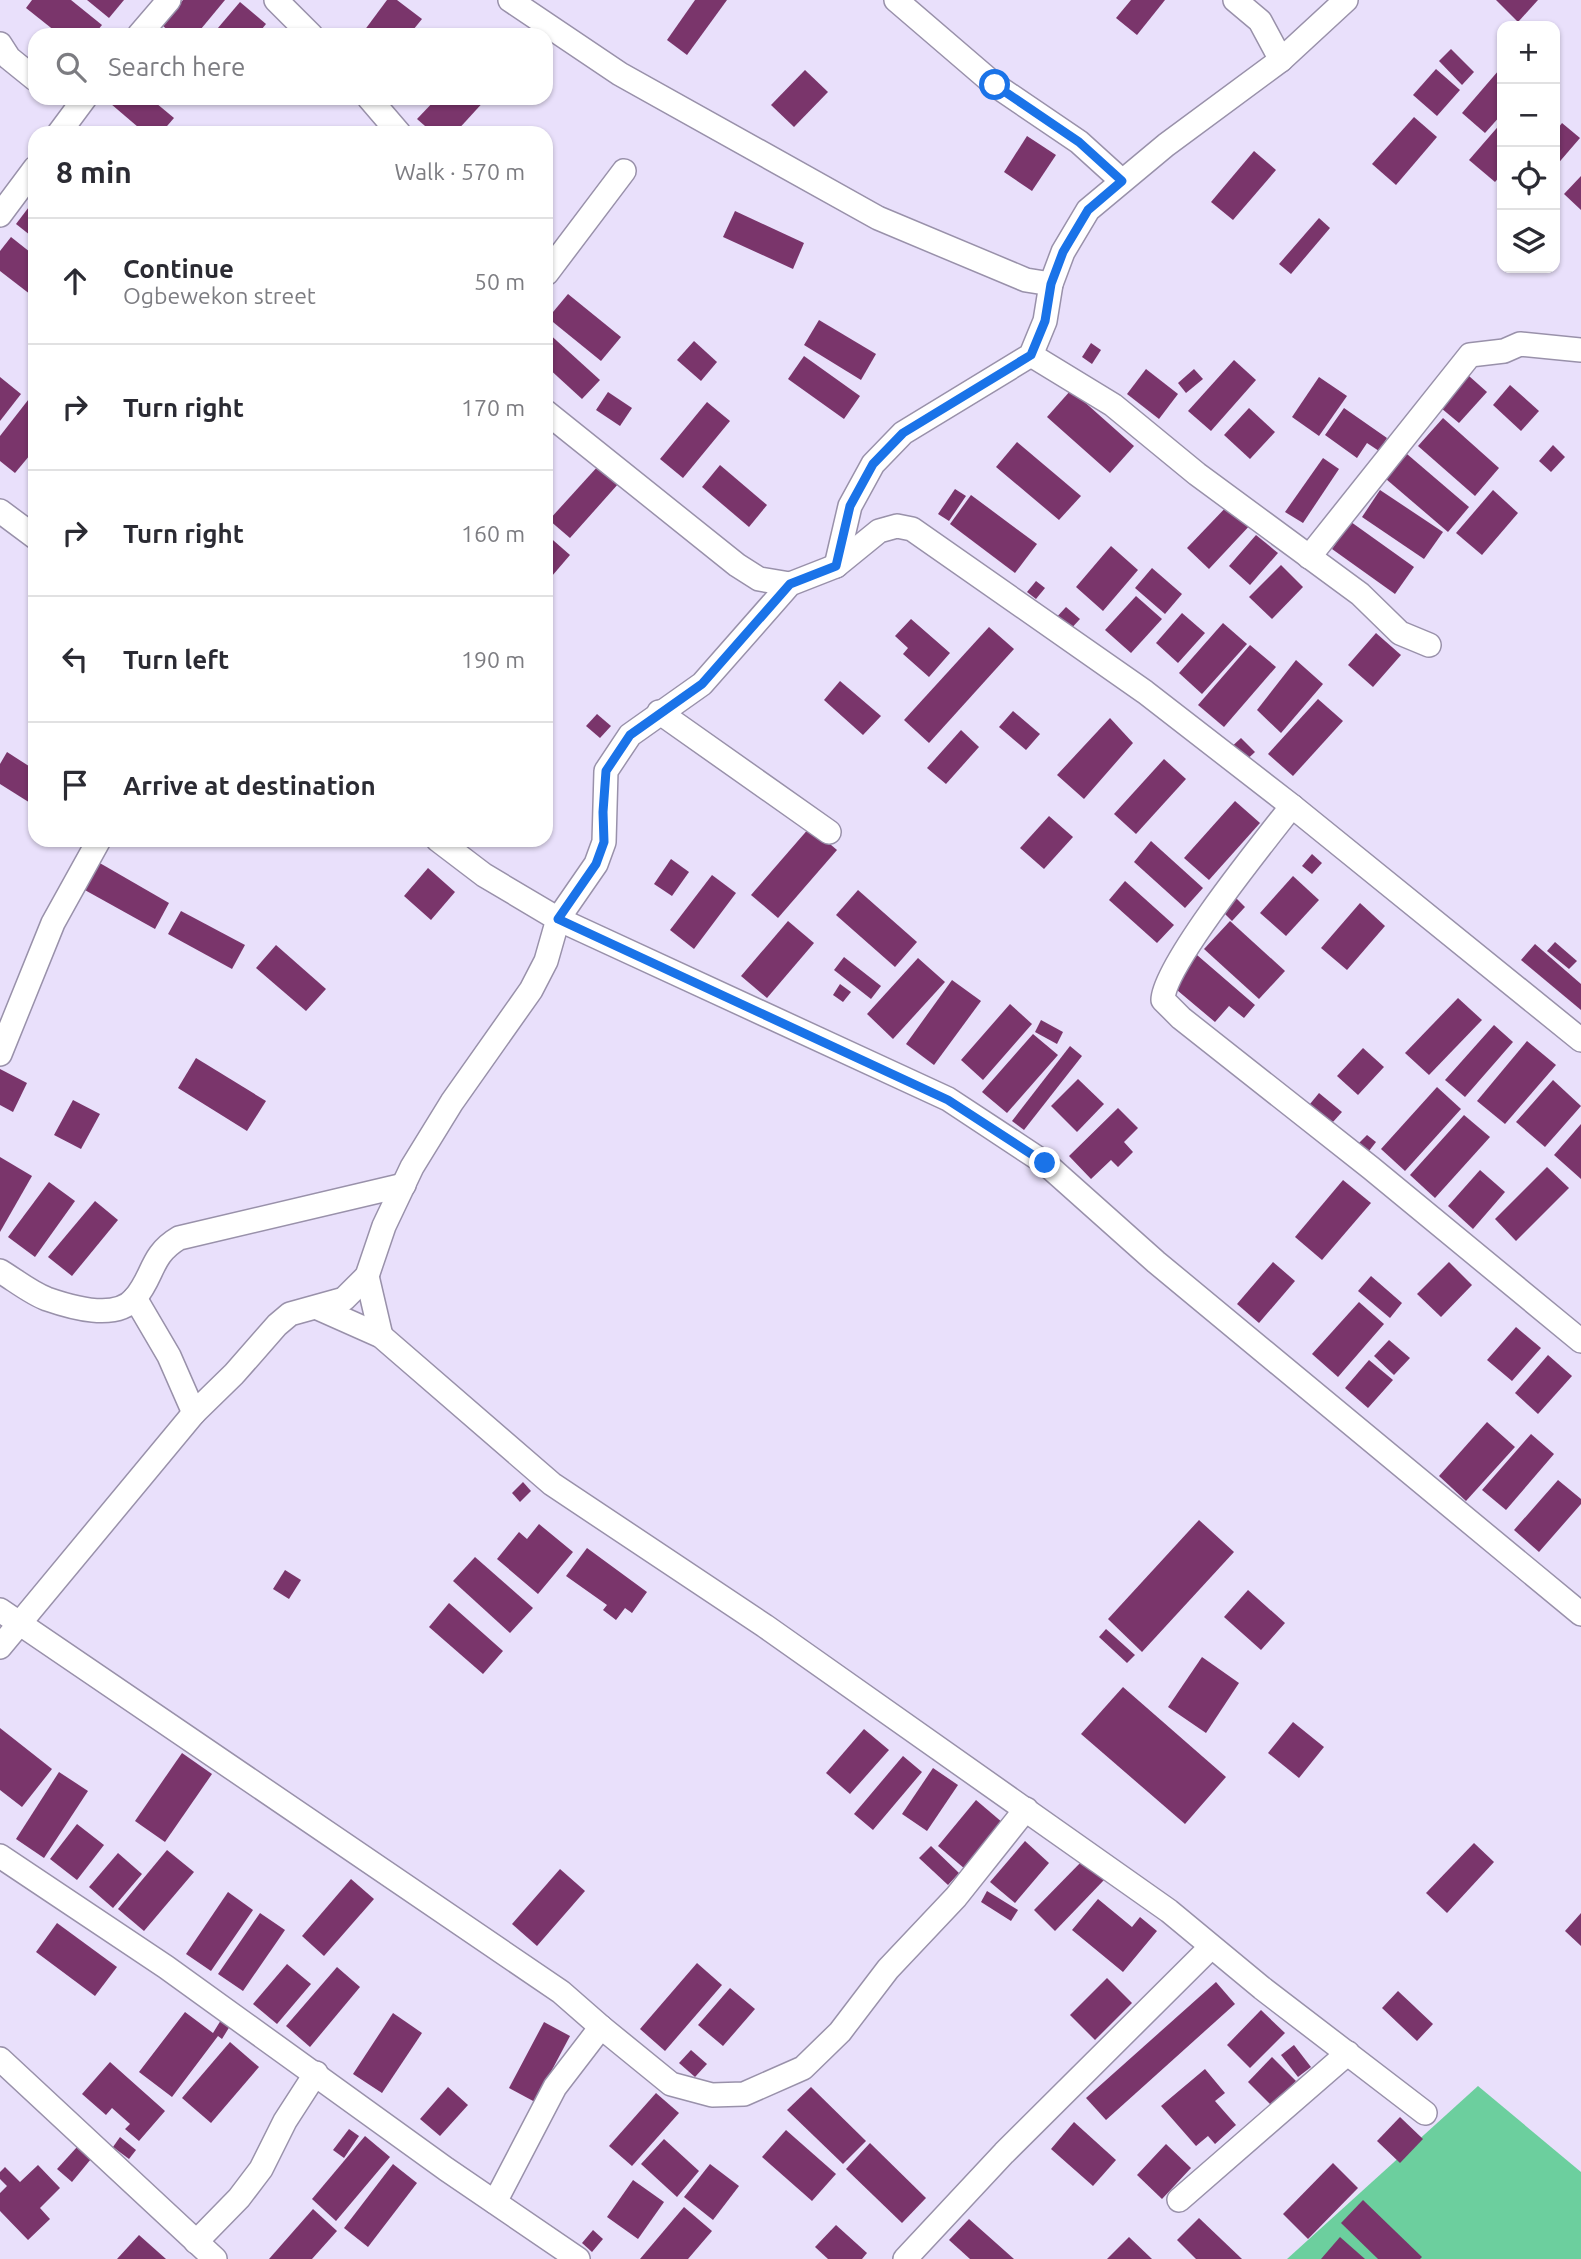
<!DOCTYPE html>
<html lang="en">
<head>
<meta charset="utf-8">
<style>
  body { margin:0; font-family:Ubuntu,sans-serif; background:#f7f7f7; color:#2b2b33 }
  .controls { position:absolute; right:21px; top:21px; display:grid; overflow:hidden; border-radius:14px; box-shadow:0 2px 5px #0004 }
  .controls button { width:63px; height:63px; display:grid; place-items:center; padding:0; border:0; border-bottom:2px solid #e1e1e2; background:#fff; color:#2b2b33; font:35px sans-serif }
  .stop { position:absolute; width:21px; height:21px; margin:-16px; border:5px solid #1a73e8; border-radius:50%; background:#fff }
  .stop.end { background:#1a73e8; border-color:#fff; box-shadow:0 2px 7px #0008 }
  .list { margin:0; padding:0; list-style:none }
  h2 { display:flex; justify-content:space-between; align-items:center; height:91px; margin:0; padding:0 28px; font-size:30px }
  h2 small { font-size:23px; font-weight:400; color:#7c7c81 }
  .list li { display:grid; grid-template-columns:46px 1fr auto; gap:21px; align-items:center; box-sizing:border-box; height:126px; padding:0 28px; border-top:2px solid #e1e1e2 }
  .list b { display:block; font-size:26px; white-space:nowrap }
  .list p { margin:0; font-size:23px; white-space:nowrap; color:#7c7c81 }
  .list em { font-size:23px; font-style:normal; color:#7c7c81 }
  .icon { flex:none; width:38px; height:38px; fill:none; stroke:currentColor; stroke-width:2; stroke-linecap:round; stroke-linejoin:round }
  .map { position:relative; flex:none; width:1581px; height:2259px; overflow:hidden }
  .search { position:absolute; background:#fff; box-shadow:0 2px 5px #0004; left:28px; top:28px; width:525px; height:77px; display:flex; align-items:center; gap:18px; box-sizing:border-box; padding:0 24px; border-radius:21px; color:#7c7c81; font-size:26px }
  .panel { position:absolute; background:#fff; box-shadow:0 2px 5px #0004; left:28px; top:126px; width:525px; height:721px; border-radius:21px }
  .map>svg:first-child { display:block }
  .forest { fill:#6ccf9e }
  .building { fill:#7a356b }
  .lines { fill:none; stroke-linecap:round; stroke-linejoin:round }
  .minor-casing { stroke:#9991aa; stroke-width:26 }
  .minor { stroke:#fff; stroke-width:23 }
  .route { stroke:#1a73e8; stroke-width:9 }
</style>
</head>
<body>
<div class="map">
<svg width="1581" height="2259" viewBox="0 0 1581 2259">
  <rect width="100%" height="100%" fill="#e9e0fb"/>
  <polygon class="forest" points="1478,2086 1581,2172 1581,2259 1287,2259"/>
  <g class="building">
    <polygon points="32,0 71,0 102,25 94,35 60,35 26,8"/>
    <polygon points="87,0 124,0 109,18"/>
    <polygon points="183,0 225,0 196,35 173,35 162,25"/>
    <polygon points="387,0 397,0 422,19 409,35 361,35"/>
    <polygon points="695,0 727,0 687,55 667,40"/>
    <polygon points="1131,0 1165,0 1137,35 1116,18"/>
    <polygon points="1496,0 1538,0 1518,22"/>
    <polygon points="240,2 266,24 257,35 212,35"/>
    <polygon points="1451,49 1474,72 1462,85 1439,61"/>
    <polygon points="1436,69 1460,90 1437,116 1413,95"/>
    <polygon points="805,70 828,92 794,127 771,105"/>
    <polygon points="1499,70 1502,73 1502,114 1485,133 1462,113"/>
    <polygon points="104,98 150,98 174,118 161,133 145,133"/>
    <polygon points="437,98 487,98 455,133 433,133 417,119"/>
    <polygon points="1414,117 1437,137 1396,185 1372,164"/>
    <polygon points="1502,122 1502,174 1495,182 1469,160"/>
    <polygon points="1562,123 1580,138 1555,167 1555,132"/>
    <polygon points="1027,136 1056,155 1032,191 1004,172"/>
    <polygon points="1254,151 1276,170 1233,220 1211,202"/>
    <polygon points="1581,176 1581,210 1564,194"/>
    <polygon points="35,199 35,239 16,224"/>
    <polygon points="735,211 804,243 793,269 723,237"/>
    <polygon points="1319,218 1330,228 1291,274 1279,264"/>
    <polygon points="11,237 35,256 35,298 0,271 0,251"/>
    <polygon points="568,294 621,337 601,361 548,318"/>
    <polygon points="819,320 876,354 861,380 804,345"/>
    <polygon points="546,331 600,380 582,399 546,366"/>
    <polygon points="694,341 717,362 701,381 677,360"/>
    <polygon points="1091,343 1101,350 1092,364 1082,357"/>
    <polygon points="804,356 860,396 844,419 788,379"/>
    <polygon points="1234,360 1256,380 1211,431 1188,411"/>
    <polygon points="1146,369 1178,394 1159,419 1127,394"/>
    <polygon points="1194,369 1203,379 1186,393 1178,383"/>
    <polygon points="1469,376 1487,392 1459,423 1441,408"/>
    <polygon points="0,377 21,394 0,421"/>
    <polygon points="1319,377 1347,396 1319,436 1292,417"/>
    <polygon points="1510,385 1539,411 1521,431 1493,405"/>
    <polygon points="1071,390 1134,446 1110,473 1047,417"/>
    <polygon points="608,392 632,408 620,426 596,410"/>
    <polygon points="32,395 35,398 35,449 15,473 0,461 0,436"/>
    <polygon points="707,402 730,421 683,478 660,459"/>
    <polygon points="1249,408 1275,432 1250,459 1224,435"/>
    <polygon points="1344,408 1387,438 1379,451 1367,443 1357,458 1325,435"/>
    <polygon points="1443,418 1499,468 1475,496 1418,446"/>
    <polygon points="1017,442 1081,496 1059,520 996,467"/>
    <polygon points="1553,445 1565,457 1551,472 1539,461"/>
    <polygon points="1407,454 1469,507 1448,532 1386,479"/>
    <polygon points="1323,458 1339,469 1303,523 1285,512"/>
    <polygon points="599,465 619,483 570,538 549,520"/>
    <polygon points="720,465 767,505 749,527 702,487"/>
    <polygon points="955,489 966,496 949,521 938,514"/>
    <polygon points="1380,490 1443,532 1424,559 1362,517"/>
    <polygon points="1493,490 1518,513 1482,555 1456,533"/>
    <polygon points="971,495 1037,544 1015,573 950,524"/>
    <polygon points="1231,502 1253,522 1209,569 1187,548"/>
    <polygon points="1351,522 1414,567 1395,594 1332,549"/>
    <polygon points="546,534 570,555 546,583"/>
    <polygon points="1256,535 1278,553 1250,585 1229,566"/>
    <polygon points="1111,546 1138,570 1103,611 1076,587"/>
    <polygon points="1281,565 1303,587 1272,619 1249,597"/>
    <polygon points="1152,568 1182,594 1165,614 1135,588"/>
    <polygon points="1036,581 1045,588 1036,599 1027,592"/>
    <polygon points="1136,596 1162,619 1131,653 1105,630"/>
    <polygon points="1066,607 1080,619 1068,632 1054,620"/>
    <polygon points="1182,613 1205,633 1178,663 1156,643"/>
    <polygon points="911,619 950,653 929,677 903,654 908,648 895,636"/>
    <polygon points="1223,623 1247,644 1202,694 1179,673"/>
    <polygon points="989,627 1014,649 929,743 904,720"/>
    <polygon points="1376,633 1401,655 1373,687 1348,665"/>
    <polygon points="1250,645 1276,667 1224,727 1198,705"/>
    <polygon points="1296,660 1323,684 1281,733 1257,710"/>
    <polygon points="840,681 881,716 863,735 824,700"/>
    <polygon points="1318,699 1343,721 1293,776 1268,754"/>
    <polygon points="1013,711 1040,734 1026,750 999,727"/>
    <polygon points="597,714 611,726 600,738 586,726"/>
    <polygon points="1110,718 1133,743 1084,799 1057,775"/>
    <polygon points="961,730 979,747 946,784 927,768"/>
    <polygon points="1241,738 1255,752 1241,765 1227,751"/>
    <polygon points="7,752 35,770 35,806 0,784 0,764"/>
    <polygon points="1164,759 1186,779 1136,834 1114,814"/>
    <polygon points="1235,801 1260,823 1209,880 1184,858"/>
    <polygon points="1049,816 1073,837 1044,869 1020,848"/>
    <polygon points="810,827 837,850 778,918 751,895"/>
    <polygon points="1151,841 1203,888 1185,908 1134,862"/>
    <polygon points="1312,854 1322,863 1312,874 1302,866"/>
    <polygon points="671,859 689,872 672,896 654,884"/>
    <polygon points="98,862 169,903 155,929 83,889"/>
    <polygon points="428,868 455,892 431,920 404,896"/>
    <polygon points="712,875 736,893 694,949 670,930"/>
    <polygon points="1293,876 1319,900 1286,936 1260,913"/>
    <polygon points="1125,881 1174,925 1157,943 1109,900"/>
    <polygon points="858,890 917,942 895,967 836,915"/>
    <polygon points="1234,896 1245,907 1232,921 1221,910"/>
    <polygon points="1360,903 1385,926 1347,970 1321,948"/>
    <polygon points="181,911 245,945 232,969 168,934"/>
    <polygon points="788,921 814,943 767,998 741,976"/>
    <polygon points="1230,921 1285,971 1259,999 1204,949"/>
    <polygon points="1555,942 1577,961 1569,969 1547,951"/>
    <polygon points="1535,944 1581,984 1581,1010 1521,960"/>
    <polygon points="276,945 326,989 306,1011 256,968"/>
    <polygon points="1197,955 1255,1005 1244,1018 1229,1006 1215,1022 1171,985"/>
    <polygon points="844,957 881,986 871,999 834,970"/>
    <polygon points="918,958 945,982 893,1039 867,1014"/>
    <polygon points="952,980 981,1001 934,1065 906,1044"/>
    <polygon points="840,984 851,992 843,1002 833,995"/>
    <polygon points="1458,998 1482,1020 1429,1075 1405,1053"/>
    <polygon points="1010,1004 1032,1024 983,1080 961,1060"/>
    <polygon points="1041,1020 1063,1032 1057,1044 1035,1032"/>
    <polygon points="1494,1025 1513,1042 1465,1097 1445,1080"/>
    <polygon points="1033,1034 1058,1055 1007,1113 982,1092"/>
    <polygon points="1527,1041 1556,1065 1505,1124 1477,1101"/>
    <polygon points="1070,1046 1082,1056 1024,1130 1012,1121"/>
    <polygon points="1363,1048 1384,1067 1358,1095 1337,1076"/>
    <polygon points="196,1058 266,1101 247,1131 178,1088"/>
    <polygon points="0,1069 27,1083 13,1112 0,1105"/>
    <polygon points="1078,1079 1104,1104 1077,1132 1051,1106"/>
    <polygon points="1553,1080 1581,1106 1545,1147 1516,1122"/>
    <polygon points="1437,1087 1461,1109 1405,1171 1381,1149"/>
    <polygon points="1319,1093 1342,1112 1332,1123 1310,1104"/>
    <polygon points="73,1100 100,1114 81,1149 54,1135"/>
    <polygon points="1118,1108 1138,1128 1124,1142 1133,1152 1118,1167 1111,1160 1091,1179 1069,1156"/>
    <polygon points="1464,1115 1490,1137 1435,1198 1410,1175"/>
    <polygon points="1581,1124 1581,1179 1554,1155"/>
    <polygon points="1367,1135 1376,1142 1369,1151 1359,1143"/>
    <polygon points="0,1157 32,1176 0,1232"/>
    <polygon points="1547,1167 1569,1188 1516,1241 1495,1219"/>
    <polygon points="1480,1170 1505,1192 1473,1229 1448,1206"/>
    <polygon points="1343,1180 1371,1203 1322,1260 1295,1237"/>
    <polygon points="49,1182 75,1201 35,1257 8,1237"/>
    <polygon points="95,1201 118,1220 72,1276 48,1257"/>
    <polygon points="1273,1262 1295,1281 1259,1323 1237,1304"/>
    <polygon points="1449,1262 1472,1285 1441,1317 1417,1294"/>
    <polygon points="1371,1276 1402,1303 1390,1318 1358,1291"/>
    <polygon points="1359,1302 1384,1324 1338,1377 1312,1354"/>
    <polygon points="1516,1327 1541,1348 1512,1381 1487,1360"/>
    <polygon points="1389,1340 1410,1358 1394,1375 1374,1356"/>
    <polygon points="1548,1355 1572,1376 1538,1414 1515,1393"/>
    <polygon points="1369,1360 1393,1380 1368,1408 1345,1388"/>
    <polygon points="1487,1422 1515,1447 1466,1501 1439,1476"/>
    <polygon points="1531,1434 1554,1454 1506,1510 1482,1490"/>
    <polygon points="1558,1480 1581,1499 1581,1504 1539,1552 1514,1530"/>
    <polygon points="523,1482 531,1491 520,1502 512,1493"/>
    <polygon points="1199,1520 1234,1552 1142,1652 1108,1619"/>
    <polygon points="539,1524 573,1552 538,1594 497,1559 519,1532 527,1539"/>
    <polygon points="587,1548 647,1592 632,1613 625,1608 616,1620 603,1610 607,1605 566,1576"/>
    <polygon points="475,1557 533,1608 510,1633 453,1581"/>
    <polygon points="285,1570 301,1580 289,1599 273,1589"/>
    <polygon points="1248,1590 1285,1623 1261,1650 1224,1617"/>
    <polygon points="449,1603 503,1651 483,1674 429,1627"/>
    <polygon points="1106,1629 1135,1655 1127,1663 1099,1637"/>
    <polygon points="1202,1657 1239,1683 1206,1733 1168,1707"/>
    <polygon points="1123,1687 1226,1777 1185,1824 1081,1734"/>
    <polygon points="1293,1722 1324,1747 1299,1778 1268,1753"/>
    <polygon points="0,1728 52,1769 22,1807 0,1790"/>
    <polygon points="864,1729 889,1750 850,1794 826,1773"/>
    <polygon points="182,1753 212,1774 165,1842 135,1821"/>
    <polygon points="903,1756 922,1772 873,1830 854,1814"/>
    <polygon points="933,1768 958,1785 927,1831 902,1814"/>
    <polygon points="59,1772 88,1791 44,1858 16,1839"/>
    <polygon points="976,1800 1003,1823 965,1869 938,1846"/>
    <polygon points="77,1824 104,1845 77,1880 50,1859"/>
    <polygon points="1025,1841 1049,1863 1015,1903 990,1882"/>
    <polygon points="1474,1843 1494,1862 1447,1913 1426,1893"/>
    <polygon points="931,1846 959,1873 948,1885 919,1858"/>
    <polygon points="167,1850 194,1872 144,1931 118,1909"/>
    <polygon points="118,1853 142,1874 113,1908 89,1887"/>
    <polygon points="1083,1860 1104,1880 1055,1931 1034,1910"/>
    <polygon points="560,1869 585,1891 537,1946 512,1924"/>
    <polygon points="351,1879 374,1899 324,1956 302,1936"/>
    <polygon points="987,1891 1018,1910 1011,1921 981,1902"/>
    <polygon points="228,1892 253,1910 211,1971 186,1954"/>
    <polygon points="1098,1899 1132,1927 1140,1917 1157,1931 1123,1972 1072,1930"/>
    <polygon points="260,1913 285,1930 243,1991 218,1974"/>
    <polygon points="1581,1913 1581,1946 1565,1931"/>
    <polygon points="57,1923 117,1967 95,1996 36,1952"/>
    <polygon points="697,1963 722,1985 665,2051 640,2029"/>
    <polygon points="287,1964 311,1984 277,2024 253,2004"/>
    <polygon points="337,1967 360,1987 310,2047 286,2026"/>
    <polygon points="1107,1978 1132,2003 1095,2040 1070,2015"/>
    <polygon points="1216,1982 1235,2004 1106,2120 1086,2098"/>
    <polygon points="730,1988 755,2009 723,2046 698,2025"/>
    <polygon points="1398,1991 1433,2024 1417,2041 1382,2008"/>
    <polygon points="1261,2010 1285,2033 1250,2068 1227,2045"/>
    <polygon points="185,2012 213,2033 221,2020 230,2026 222,2039 218,2036 172,2097 139,2072"/>
    <polygon points="393,2013 422,2033 382,2093 353,2074"/>
    <polygon points="544,2022 570,2036 535,2102 509,2088"/>
    <polygon points="230,2042 259,2067 211,2123 182,2098"/>
    <polygon points="1294,2045 1311,2067 1298,2077 1281,2055"/>
    <polygon points="691,2050 707,2064 695,2077 679,2063"/>
    <polygon points="1272,2057 1296,2081 1272,2106 1248,2082"/>
    <polygon points="110,2062 165,2111 139,2141 125,2129 130,2124 112,2108 106,2115 82,2094"/>
    <polygon points="1205,2069 1225,2093 1215,2101 1236,2125 1215,2144 1208,2136 1196,2146 1161,2106"/>
    <polygon points="448,2087 468,2105 440,2136 420,2119"/>
    <polygon points="811,2087 866,2141 843,2164 787,2110"/>
    <polygon points="656,2093 679,2113 632,2166 609,2146"/>
    <polygon points="1400,2117 1423,2139 1400,2163 1377,2141"/>
    <polygon points="1074,2122 1116,2160 1093,2186 1051,2149"/>
    <polygon points="349,2129 359,2136 344,2158 333,2150"/>
    <polygon points="786,2130 836,2174 812,2201 762,2157"/>
    <polygon points="365,2136 390,2157 336,2221 312,2199"/>
    <polygon points="120,2137 136,2150 129,2159 113,2147"/>
    <polygon points="664,2139 699,2171 677,2197 641,2164"/>
    <polygon points="870,2143 926,2198 902,2223 846,2169"/>
    <polygon points="1166,2144 1191,2168 1162,2199 1137,2175"/>
    <polygon points="77,2147 91,2159 72,2182 57,2169"/>
    <polygon points="1333,2163 1358,2188 1308,2239 1283,2214"/>
    <polygon points="393,2164 417,2183 368,2247 344,2228"/>
    <polygon points="710,2164 739,2186 713,2220 684,2197"/>
    <polygon points="38,2165 60,2188 40,2208 50,2219 28,2240 0,2211 0,2193 7,2186 0,2179 0,2172 5,2167 20,2182"/>
    <polygon points="633,2180 664,2202 638,2239 607,2217"/>
    <polygon points="1363,2200 1422,2257 1420,2259 1378,2259 1341,2223"/>
    <polygon points="684,2207 712,2231 688,2259 640,2259"/>
    <polygon points="313,2209 337,2231 312,2259 269,2259"/>
    <polygon points="1199,2218 1242,2259 1196,2259 1177,2240"/>
    <polygon points="969,2219 1014,2259 970,2259 949,2240"/>
    <polygon points="836,2225 867,2253 862,2259 828,2259 815,2247"/>
    <polygon points="593,2230 603,2239 592,2252 582,2243"/>
    <polygon points="139,2235 166,2259 117,2259"/>
    <polygon points="1129,2237 1152,2259 1107,2259"/>
    <polygon points="1340,2237 1365,2259 1321,2259"/>
  </g>
  <g class="lines">
    <g class="minor-casing">
      <g id="minor">
        <polyline points="276,0 311,35"/>
        <polyline points="510,0 620,74 878,218 1026,280 1051,284"/>
        <polyline points="896,0 995,85 1079,142 1122,181"/>
        <polyline points="1235,0 1260,21 1281,60"/>
        <polyline points="139,35 169,0"/>
        <polyline points="0,44 9,58 35,79"/>
        <polyline points="369,98 399,133"/>
        <polyline points="59,133 85,98"/>
        <polyline points="0,215 35,168"/>
        <polyline points="547,273 624,171"/>
        <polyline points="1031,355 1113,405 1197,474 1360,594 1400,633 1429,645"/>
        <polyline points="546,412 737,565 759,579 790,584"/>
        <polyline points="0,511 35,537"/>
        <polyline points="1309,557 1470,355 1504,351 1520,344 1581,350"/>
        <polyline points="836,566 850,506 873,464 903,433 1031,355 1045,321 1051,284 1063,252 1088,210 1166,145 1281,60 1346,0"/>
        <polyline points="659,712 829,832"/>
        <path d="M1292,806C1267,838 1163,966 1163,1000L1181,1018L1371,1168L1581,1341"/>
        <polyline points="1581,1040 1292,806 1145,692 912,529 897,526 879,531 836,566 790,584 702,684 630,735 606,771 604,842 596,864 558,919 948,1099 1045,1163 1156,1262 1581,1614"/>
        <polyline points="0,1054 53,923 99,840"/>
        <path d="M0,1271C15,1280 31,1293 47,1299C70,1307 116,1321 135,1298C154,1276 150,1255 179,1238L404,1185"/>
        <polyline points="367,1276 381,1336"/>
        <polyline points="135,1298 169,1356 194,1413"/>
        <polyline points="318,1308 381,1336 552,1484 765,1626 1169,1911 1262,1988 1425,2113"/>
        <polyline points="0,1610 561,1992 601,2027"/>
        <polyline points="0,1647 194,1413 234,1374 277,1325 290,1314 344,1299 367,1276 384,1226 412,1167 452,1102 531,990 546,961 558,919 484,875 438,840"/>
        <polyline points="0,1856 166,1967 446,2169 578,2259"/>
        <polyline points="0,2059 215,2259"/>
        <polyline points="1179,2200 1348,2053"/>
        <polyline points="495,2202 555,2087 601,2027 671,2084 712,2095 744,2094 803,2068 840,2032 888,1969 956,1897 1026,1809"/>
        <polyline points="196,2242 239,2198 261,2169 285,2121 316,2073"/>
        <polyline points="905,2259 1004,2153 1211,1947"/>
      </g>
    </g>
    <use href="#minor" class="minor"/>
  </g>
  <g class="lines">
    <polyline class="route" points="995,85 1079,142 1122,181 1088,210 1063,252 1051,284 1045,321 1031,355 903,433 873,464 850,506 836,566 790,584 702,684 630,735 606,771 603,812 604,842 596,864 558,919 948,1100 1045,1163"/>
  </g>
</svg>
<div class="controls">
<button>+</button>
<button>−</button>
<button><svg class="icon" aria-label="locate" viewBox="0 0 24 24"><circle cx="12" cy="12" r="6"/><path d="M12 2v4M12 18v4M2 12h4M18 12h4"/></svg></button>
<button><svg class="icon" aria-label="layers" viewBox="0 0 24 24"><path d="M12 4l9 5-9 5-9-5zM3 14l9 5 9-5"/></svg></button>
</div>
<div class="stop" style="left:995px;top:85px"></div>
<div class="stop end" style="left:1045px;top:1163px"></div>
<div class="search"><svg class="icon" aria-label="search" viewBox="0 0 24 24"><circle cx="10" cy="10" r="6"/><path d="M15 15l6 6"/></svg>Search here</div>
<section class="panel">
<h2>8 min<small>Walk · 570 m</small></h2>
<ul class="list">
<li><svg class="icon" aria-label="ahead" viewBox="0 0 24 24"><path d="M12 20V5M6 11l6-6 6 6"/></svg><div><b>Continue</b><p>Ogbewekon street</p></div><em>50 m</em></li>
<li><svg class="icon" aria-label="right" viewBox="0 0 24 24"><path d="M7 20v-9h11M14 6l5 5-5 5"/></svg><div><b>Turn right</b></div><em>170 m</em></li>
<li><svg class="icon" aria-label="right" viewBox="0 0 24 24"><path d="M7 20v-9h11M14 6l5 5-5 5"/></svg><div><b>Turn right</b></div><em>160 m</em></li>
<li><svg class="icon" aria-label="left" viewBox="0 0 24 24"><path d="M17 20v-9H6M10 6l-5 5 5 5"/></svg><div><b>Turn left</b></div><em>190 m</em></li>
<li><svg class="icon" aria-label="arrive" viewBox="0 0 24 24"><path d="M6 21V4h12l-3 4 3 4H6"/></svg><div><b>Arrive at destination</b></div></li>
</ul>
</section>
</div>
</body>
</html>
